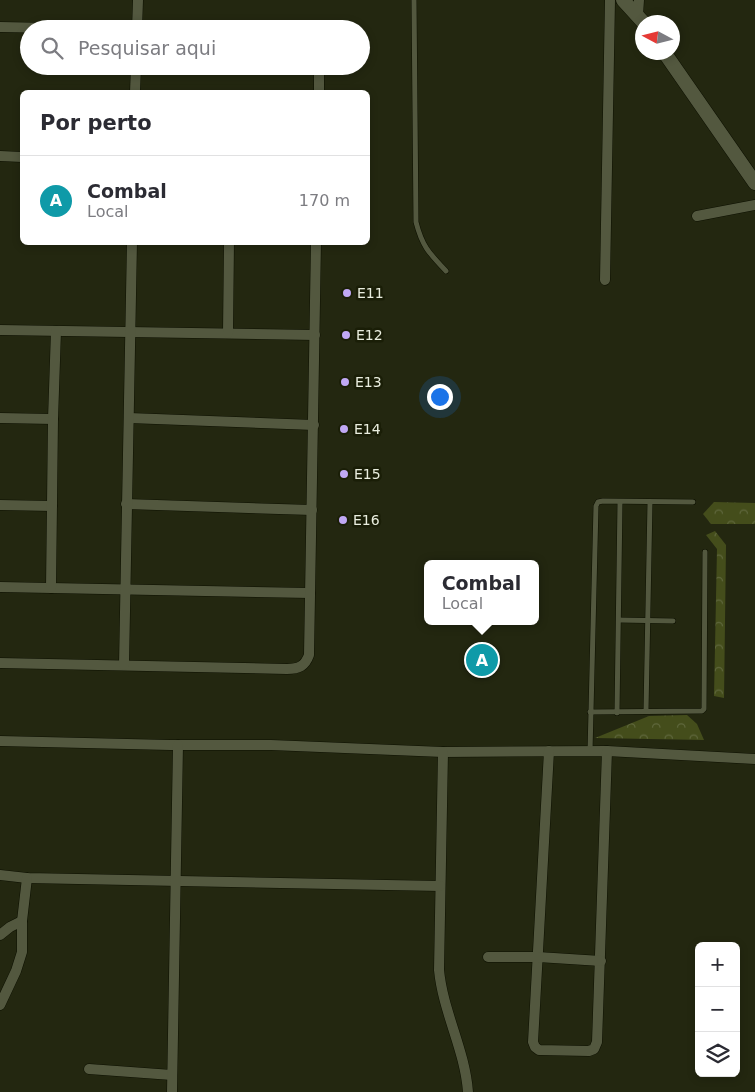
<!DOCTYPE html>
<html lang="pt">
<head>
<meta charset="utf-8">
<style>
  body { margin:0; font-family:"DejaVu Sans",sans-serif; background:#f7f7f7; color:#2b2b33 }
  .controls { position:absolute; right:15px; bottom:15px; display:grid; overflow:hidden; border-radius:8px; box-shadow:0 2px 8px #0003 }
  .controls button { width:45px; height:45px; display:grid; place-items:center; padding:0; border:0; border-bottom:1px solid #e1e1e2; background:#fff; color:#2b2b33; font:25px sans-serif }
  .compass { position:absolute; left:635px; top:15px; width:45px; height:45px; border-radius:50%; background:#fff; box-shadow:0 2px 8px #0003; rotate:277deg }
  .you { position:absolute; left:439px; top:396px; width:18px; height:18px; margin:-12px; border:4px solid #fff; border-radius:50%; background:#1a73e8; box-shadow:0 0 0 8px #1a73e833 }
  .badge { display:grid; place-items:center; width:32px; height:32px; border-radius:50%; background:#6e638a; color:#fff; font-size:16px; font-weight:700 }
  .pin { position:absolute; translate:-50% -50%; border:2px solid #fff; box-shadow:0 1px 5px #0006 }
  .popup { position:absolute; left:424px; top:560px; width:115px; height:65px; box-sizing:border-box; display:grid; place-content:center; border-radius:8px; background:#fff; filter:drop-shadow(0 1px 4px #0005); font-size:16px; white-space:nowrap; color:#7c7c81 }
  .popup b { font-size:19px; color:#2b2b33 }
  .popup::after { content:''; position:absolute; left:50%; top:100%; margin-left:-10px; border:10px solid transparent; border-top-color:#fff }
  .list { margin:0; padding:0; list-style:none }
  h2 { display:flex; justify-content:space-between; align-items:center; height:65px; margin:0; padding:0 20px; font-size:21px }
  h2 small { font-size:16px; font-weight:400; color:#7c7c81 }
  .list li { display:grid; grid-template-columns:32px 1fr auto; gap:15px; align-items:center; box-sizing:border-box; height:90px; padding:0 20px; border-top:1px solid #e1e1e2 }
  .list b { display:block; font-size:19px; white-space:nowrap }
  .list p { margin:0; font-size:16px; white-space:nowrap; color:#7c7c81 }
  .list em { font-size:16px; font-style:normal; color:#7c7c81 }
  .icon { flex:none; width:28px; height:28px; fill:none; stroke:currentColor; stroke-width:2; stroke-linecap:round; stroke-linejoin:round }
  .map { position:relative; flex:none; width:755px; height:1092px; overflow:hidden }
  .search { position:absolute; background:#fff; box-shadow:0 2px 8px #0003; left:20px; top:20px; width:350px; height:55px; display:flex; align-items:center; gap:12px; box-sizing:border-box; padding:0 18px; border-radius:28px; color:#7c7c81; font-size:19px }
  .panel { position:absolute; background:#fff; box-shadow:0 2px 8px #0003; left:20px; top:90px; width:350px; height:155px; border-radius:8px }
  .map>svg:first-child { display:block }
  .park { fill:url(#park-crowns) }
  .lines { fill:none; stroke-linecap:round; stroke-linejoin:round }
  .lane-casing { stroke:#0d1000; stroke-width:6 }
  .street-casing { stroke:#0d1000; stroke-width:11 }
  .secondary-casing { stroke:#0d1000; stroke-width:15 }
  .lane { stroke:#53583f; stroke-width:5 }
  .street { stroke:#53583f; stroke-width:10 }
  .secondary { stroke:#53583f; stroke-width:14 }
  .poi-dot { fill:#c0a8f4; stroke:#1a1e07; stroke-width:2 }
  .labels { text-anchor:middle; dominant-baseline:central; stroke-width:5; stroke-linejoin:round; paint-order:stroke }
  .poi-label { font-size:14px; fill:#eaeedf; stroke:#1a1e07; text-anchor:start }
</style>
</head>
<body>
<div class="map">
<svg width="755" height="1092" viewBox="0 0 755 1092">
  <defs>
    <pattern id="park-crowns" width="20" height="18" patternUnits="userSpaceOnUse" patternTransform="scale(1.25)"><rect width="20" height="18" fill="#444d1b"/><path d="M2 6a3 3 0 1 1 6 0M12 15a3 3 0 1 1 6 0" fill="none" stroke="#5f673c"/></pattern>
  </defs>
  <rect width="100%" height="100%" fill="#232710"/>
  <g class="park">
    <polygon points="714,502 755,503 755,524 711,524 703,514"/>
    <polygon points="715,531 726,545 724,698 714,696 717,549 706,535"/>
    <polygon points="687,715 697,724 704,740 595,738 649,716"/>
  </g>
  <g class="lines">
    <g class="lane-casing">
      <g id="lane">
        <path d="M414,0L416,222C422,246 429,253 446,271"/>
        <polyline points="619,620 673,621"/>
        <polyline points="646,711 650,502"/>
        <polyline points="590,712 702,711 704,709 705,552"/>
        <polyline points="617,713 620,502"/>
        <polyline points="590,752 596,506 598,502 603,501 693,502"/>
      </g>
    </g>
    <g class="street-casing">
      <g id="street">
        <polyline points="638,15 639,0"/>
        <polyline points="0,27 102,29"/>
        <polyline points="137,29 138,0"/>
        <polyline points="135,92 136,66"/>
        <polyline points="319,92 319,66"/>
        <polyline points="0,156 22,157"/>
        <polyline points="697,216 755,205"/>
        <polyline points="605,280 610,0"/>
        <polyline points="0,330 315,335"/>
        <polyline points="228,333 229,242"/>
        <polyline points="0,418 53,419"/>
        <polyline points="129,418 314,425"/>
        <polyline points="126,504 312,510"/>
        <polyline points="0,505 52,506"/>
        <polyline points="0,587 310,593"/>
        <polyline points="51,588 53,419 56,331"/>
        <path d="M0,663L287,669C299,669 305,666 309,655L316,242"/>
        <polyline points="124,665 132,242"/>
        <polyline points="0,741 170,745 271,745 443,752 607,751 755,759"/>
        <polyline points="549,751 533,1042 535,1047 539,1050 589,1051 594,1049 597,1042 607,751"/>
        <path d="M443,752L439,970C443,1012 465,1050 468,1092"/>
        <polyline points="0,875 27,878 440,886"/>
        <polyline points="0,935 10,927 22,921"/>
        <polyline points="488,957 538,957 601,961"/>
        <polyline points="0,1005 16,971 22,952 22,921 27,878"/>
        <polyline points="89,1069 172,1075"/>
        <polyline points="172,1092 178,745"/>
      </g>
    </g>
    <g class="secondary-casing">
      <g id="secondary">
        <polyline points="623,0 643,22"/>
        <polyline points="664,52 755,183"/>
      </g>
    </g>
    <use href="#lane" class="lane"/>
    <use href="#street" class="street"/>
    <use href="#secondary" class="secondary"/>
  </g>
  <g class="poi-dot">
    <circle cx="347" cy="293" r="5"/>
    <circle cx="346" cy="335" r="5"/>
    <circle cx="345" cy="382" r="5"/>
    <circle cx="344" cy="429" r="5"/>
    <circle cx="344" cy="474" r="5"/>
    <circle cx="343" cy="520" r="5"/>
  </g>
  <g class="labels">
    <g class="poi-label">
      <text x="357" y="293">E11</text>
      <text x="356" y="335">E12</text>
      <text x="355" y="382">E13</text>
      <text x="354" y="429">E14</text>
      <text x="354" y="474">E15</text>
      <text x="353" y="520">E16</text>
    </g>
  </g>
</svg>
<div class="controls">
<button>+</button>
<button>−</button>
<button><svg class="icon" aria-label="layers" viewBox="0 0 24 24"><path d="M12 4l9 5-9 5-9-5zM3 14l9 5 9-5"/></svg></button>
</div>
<svg class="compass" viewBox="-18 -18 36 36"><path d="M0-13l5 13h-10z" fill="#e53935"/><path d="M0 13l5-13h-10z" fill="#7c7c81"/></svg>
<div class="you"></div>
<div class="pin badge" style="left:482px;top:660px;background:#0f9aa8">A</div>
<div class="popup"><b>Combal</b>Local</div>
<div class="search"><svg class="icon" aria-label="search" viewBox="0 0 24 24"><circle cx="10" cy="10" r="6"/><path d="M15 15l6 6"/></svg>Pesquisar aqui</div>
<section class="panel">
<h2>Por perto<small></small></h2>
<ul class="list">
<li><span class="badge" style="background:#0f9aa8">A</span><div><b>Combal</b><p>Local</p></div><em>170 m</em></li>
</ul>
</section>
</div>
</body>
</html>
